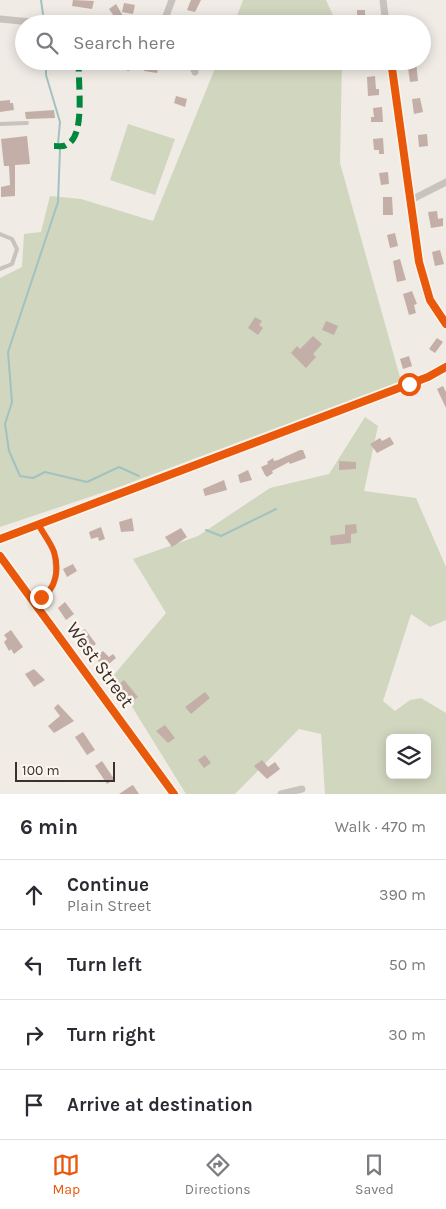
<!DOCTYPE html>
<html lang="en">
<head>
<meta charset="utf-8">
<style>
  body { margin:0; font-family:Karla,sans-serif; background:#f7f7f7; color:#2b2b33 }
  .controls { position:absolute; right:15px; bottom:15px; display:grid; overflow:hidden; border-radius:8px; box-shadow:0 2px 12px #0003 }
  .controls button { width:45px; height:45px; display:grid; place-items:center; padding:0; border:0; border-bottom:1px solid #e1e1e2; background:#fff; color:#2b2b33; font:25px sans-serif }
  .scale { position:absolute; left:15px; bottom:12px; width:100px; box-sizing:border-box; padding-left:5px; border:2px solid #3b302b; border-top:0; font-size:14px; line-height:18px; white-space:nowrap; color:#3b302b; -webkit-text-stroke:4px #fbf5ee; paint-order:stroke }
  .stop { position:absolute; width:15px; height:15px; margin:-11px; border:4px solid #ea580c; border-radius:50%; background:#fff }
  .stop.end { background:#ea580c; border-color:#fff; box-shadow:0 1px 5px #0008 }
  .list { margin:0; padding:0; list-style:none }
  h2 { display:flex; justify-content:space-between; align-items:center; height:65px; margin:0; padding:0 20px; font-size:21px }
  h2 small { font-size:16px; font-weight:400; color:#7c7c81 }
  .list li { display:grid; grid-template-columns:32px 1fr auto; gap:15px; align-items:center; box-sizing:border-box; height:70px; padding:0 20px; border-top:1px solid #e1e1e2 }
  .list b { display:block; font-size:19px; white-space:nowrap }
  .list p { margin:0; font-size:16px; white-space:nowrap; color:#7c7c81 }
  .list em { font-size:16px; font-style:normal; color:#7c7c81 }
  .icon { flex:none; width:28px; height:28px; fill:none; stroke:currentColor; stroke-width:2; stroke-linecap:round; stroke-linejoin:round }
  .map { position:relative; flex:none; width:446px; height:794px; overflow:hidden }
  .search { position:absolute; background:#fff; box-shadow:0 2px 12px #0003; left:15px; right:15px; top:15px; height:55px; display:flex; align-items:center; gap:12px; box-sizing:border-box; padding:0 18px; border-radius:28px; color:#7c7c81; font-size:19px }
  .sheet { height:345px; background:#fff }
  nav { display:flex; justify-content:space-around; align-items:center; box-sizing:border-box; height:70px; border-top:1px solid #e1e1e2; background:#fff; font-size:14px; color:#7c7c81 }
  nav a { display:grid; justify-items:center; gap:2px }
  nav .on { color:#ea580c }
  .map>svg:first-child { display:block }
  .green { fill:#d1d6bf; fill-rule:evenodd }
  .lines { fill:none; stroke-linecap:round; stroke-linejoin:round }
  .stream { stroke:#a1c2c1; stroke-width:2 }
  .building { fill:#c3afa7 }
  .service { stroke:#c9c3be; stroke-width:4 }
  .minor { stroke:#c9c3be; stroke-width:7 }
  .tertiary { stroke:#c9c3be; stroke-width:9 }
  .quiet { stroke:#00873e; stroke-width:6; stroke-dasharray:12 6; stroke-linecap:butt }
  .cycleway-casing { stroke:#fbf5ee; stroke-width:11 }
  .cycleway { stroke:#e8590c; stroke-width:8 }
  .route { stroke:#ea580c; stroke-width:6 }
  .labels { text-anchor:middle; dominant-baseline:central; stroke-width:5; stroke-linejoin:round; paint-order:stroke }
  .street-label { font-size:19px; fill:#3b302b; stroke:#fbf5ee }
</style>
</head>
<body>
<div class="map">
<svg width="446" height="794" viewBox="0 0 446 794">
  <rect width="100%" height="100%" fill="#f0ebe5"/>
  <g class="green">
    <polygon points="243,0 326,0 337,24 234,24"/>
    <polygon points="218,61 342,61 340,163 401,381 119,487 0,527 0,278 22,267 24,234 41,232 50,196 81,199 153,221"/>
    <polygon points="128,124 175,139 155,195 110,180"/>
    <path d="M365,417L378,426L364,491L416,498L446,567V620L430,627L411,614L383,701L395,711L410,700L421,698L446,713V794H325L321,734L299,729L235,794H186L113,676L166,613L133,559L198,536L270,488L329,474ZM390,738H427V775H390Z"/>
  </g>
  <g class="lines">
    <g class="stream">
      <polyline points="41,0 43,14"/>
      <polyline points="46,61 46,75 60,122 58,144"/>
      <polyline points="60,149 58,202 8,352 12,402 5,424 9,451 20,476 33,478 45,472 87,482 119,467 139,476"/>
      <polyline points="206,530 221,536 276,509"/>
    </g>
  </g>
  <g class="building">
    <polygon points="73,0 94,1 92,9 72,6"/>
    <polygon points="191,0 201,0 195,12 187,10"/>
    <polygon points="124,3 135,5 133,14 122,12"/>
    <polygon points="116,4 123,16 114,16 109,9"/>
    <polygon points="357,10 365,10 365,18 369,17 370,24 357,24"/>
    <polygon points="121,61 132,62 129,71 119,68"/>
    <polygon points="407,61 416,61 418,81 410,82"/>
    <polygon points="146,63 159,65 157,73 144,71"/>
    <polygon points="375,76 376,89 379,89 379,95 368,96 367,77"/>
    <polygon points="176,96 187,99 185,107 174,103"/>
    <polygon points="420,98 423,112 414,114 412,99"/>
    <polygon points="10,100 10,103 13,103 14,110 0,112 0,101"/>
    <polygon points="382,107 383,122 371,122 371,117 374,117 373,108"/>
    <polygon points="54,110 55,118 26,119 25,112"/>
    <polygon points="427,134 428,146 419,147 418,135"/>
    <polygon points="27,136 30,164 15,165 15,196 1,197 1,187 10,185 9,166 4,166 1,139"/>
    <polygon points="383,138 384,154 379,154 379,150 374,150 373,139"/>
    <polygon points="388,172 389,184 381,185 379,173"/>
    <polygon points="383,197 392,197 393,215 383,215"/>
    <polygon points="437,211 438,219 443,218 443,226 431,228 428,212"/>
    <polygon points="395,233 398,246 390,248 387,235"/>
    <polygon points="440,250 444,264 435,266 432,252"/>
    <polygon points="400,259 406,280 397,282 393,261"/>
    <polygon points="412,291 417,304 414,305 416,313 409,315 403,294"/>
    <polygon points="255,317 262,321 259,325 263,328 258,335 248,328"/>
    <polygon points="326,321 338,326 334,335 322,330"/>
    <polygon points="313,336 322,344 313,354 316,357 306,368 291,353 297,346 300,349"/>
    <polygon points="437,338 443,342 435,353 429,349"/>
    <polygon points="409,356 412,366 403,369 400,359"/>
    <polygon points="443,386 446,392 446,408 437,389"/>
    <polygon points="390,437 394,444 377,453 370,444 380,438 382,441"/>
    <polygon points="300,450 303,450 306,458 290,464 289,462 272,471 273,473 267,477 265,475 261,467 268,464 267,462 273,458 274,461 278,460"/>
    <polygon points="339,461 356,462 356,469 339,470"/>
    <polygon points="248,470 252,480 240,483 238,475"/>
    <polygon points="224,480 227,490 205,496 203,489"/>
    <polygon points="132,518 134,531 121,532 119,522"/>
    <polygon points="356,524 357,533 351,534 351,543 331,545 330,536 345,534 345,525"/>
    <polygon points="101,527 105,539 99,541 98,537 91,539 89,532"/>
    <polygon points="181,528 187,537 172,547 165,537"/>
    <polygon points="73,564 77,571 67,577 63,569"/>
    <polygon points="65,602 74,614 66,620 58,608"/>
    <polygon points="85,629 96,644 89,649 78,634"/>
    <polygon points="11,630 23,647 14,654 11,649 9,651 4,642 7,639 4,635"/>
    <polygon points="103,651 109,657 113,654 116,658 104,668 95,657"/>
    <polygon points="34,669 45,680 34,687 25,674"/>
    <polygon points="124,680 138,697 132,702 118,685"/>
    <polygon points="205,692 210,698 191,714 185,707"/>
    <polygon points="58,704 74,721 54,733 48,726 60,716 54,708"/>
    <polygon points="165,725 175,738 168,743 156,731"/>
    <polygon points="83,732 95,750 87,755 75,737"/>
    <polygon points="205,755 211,763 204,768 198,760"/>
    <polygon points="262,760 268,767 275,762 280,769 267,779 254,766"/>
    <polygon points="102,761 114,779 107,784 95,766"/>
    <polygon points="133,785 139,794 119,794 131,786"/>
  </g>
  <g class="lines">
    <g class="service">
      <polyline points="0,124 27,123"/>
      <polyline points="0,234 12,239 17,249 12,264 0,269"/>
      <polyline points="33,600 49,593 54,586 55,573 54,552 38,524"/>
    </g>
    <g class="minor">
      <polyline points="383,0 386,24"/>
      <polyline points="0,19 52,24"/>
      <polyline points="163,24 172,0"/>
      <polyline points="190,61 195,72"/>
      <polyline points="391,61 419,262 430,300 446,324"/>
      <polyline points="409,201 446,182"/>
      <polyline points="281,794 302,789"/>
    </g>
    <g class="tertiary">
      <polyline points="0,539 428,377 446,367"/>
      <polyline points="0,556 174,794"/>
    </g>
    <path class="quiet" d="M54,146C58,146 63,147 66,145C87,137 77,79 79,61"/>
    <g class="cycleway-casing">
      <g id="cycleway">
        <polyline points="391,61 419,262 430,300 446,324"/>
        <polyline points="0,539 428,377 446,367"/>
        <polyline points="0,556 174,794"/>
      </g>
    </g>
    <use href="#cycleway" class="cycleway"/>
  </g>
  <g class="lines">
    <path class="route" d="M41,597C57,589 59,568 54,552C51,543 43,533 38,524L409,384"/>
  </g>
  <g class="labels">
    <g class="street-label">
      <text transform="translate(100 665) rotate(54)">West Street</text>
    </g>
  </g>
</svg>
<div class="controls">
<button><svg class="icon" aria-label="layers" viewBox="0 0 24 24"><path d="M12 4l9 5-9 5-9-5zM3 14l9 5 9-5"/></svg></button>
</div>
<div class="scale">100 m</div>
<div class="stop" style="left:409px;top:384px"></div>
<div class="stop end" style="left:41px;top:597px"></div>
<div class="search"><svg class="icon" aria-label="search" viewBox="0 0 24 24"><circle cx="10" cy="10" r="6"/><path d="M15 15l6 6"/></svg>Search here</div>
</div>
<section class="sheet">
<h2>6 min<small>Walk · 470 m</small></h2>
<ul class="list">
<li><svg class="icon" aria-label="ahead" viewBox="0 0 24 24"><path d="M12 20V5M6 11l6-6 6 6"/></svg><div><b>Continue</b><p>Plain Street</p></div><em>390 m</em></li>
<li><svg class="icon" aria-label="left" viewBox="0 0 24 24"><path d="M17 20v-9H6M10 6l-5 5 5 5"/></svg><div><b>Turn left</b></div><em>50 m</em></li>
<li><svg class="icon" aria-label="right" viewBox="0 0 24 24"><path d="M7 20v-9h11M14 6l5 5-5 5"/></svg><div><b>Turn right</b></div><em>30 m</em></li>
<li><svg class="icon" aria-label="arrive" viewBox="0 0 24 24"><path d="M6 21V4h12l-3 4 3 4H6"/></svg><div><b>Arrive at destination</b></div></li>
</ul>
</section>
<nav>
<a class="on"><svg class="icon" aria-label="map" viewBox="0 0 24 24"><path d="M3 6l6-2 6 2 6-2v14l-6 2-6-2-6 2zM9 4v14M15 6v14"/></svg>Map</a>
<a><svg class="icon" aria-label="directions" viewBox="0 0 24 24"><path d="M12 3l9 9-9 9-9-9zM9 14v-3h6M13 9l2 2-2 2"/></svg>Directions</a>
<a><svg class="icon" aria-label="saved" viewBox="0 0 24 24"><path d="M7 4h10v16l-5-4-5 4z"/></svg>Saved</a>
</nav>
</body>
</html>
